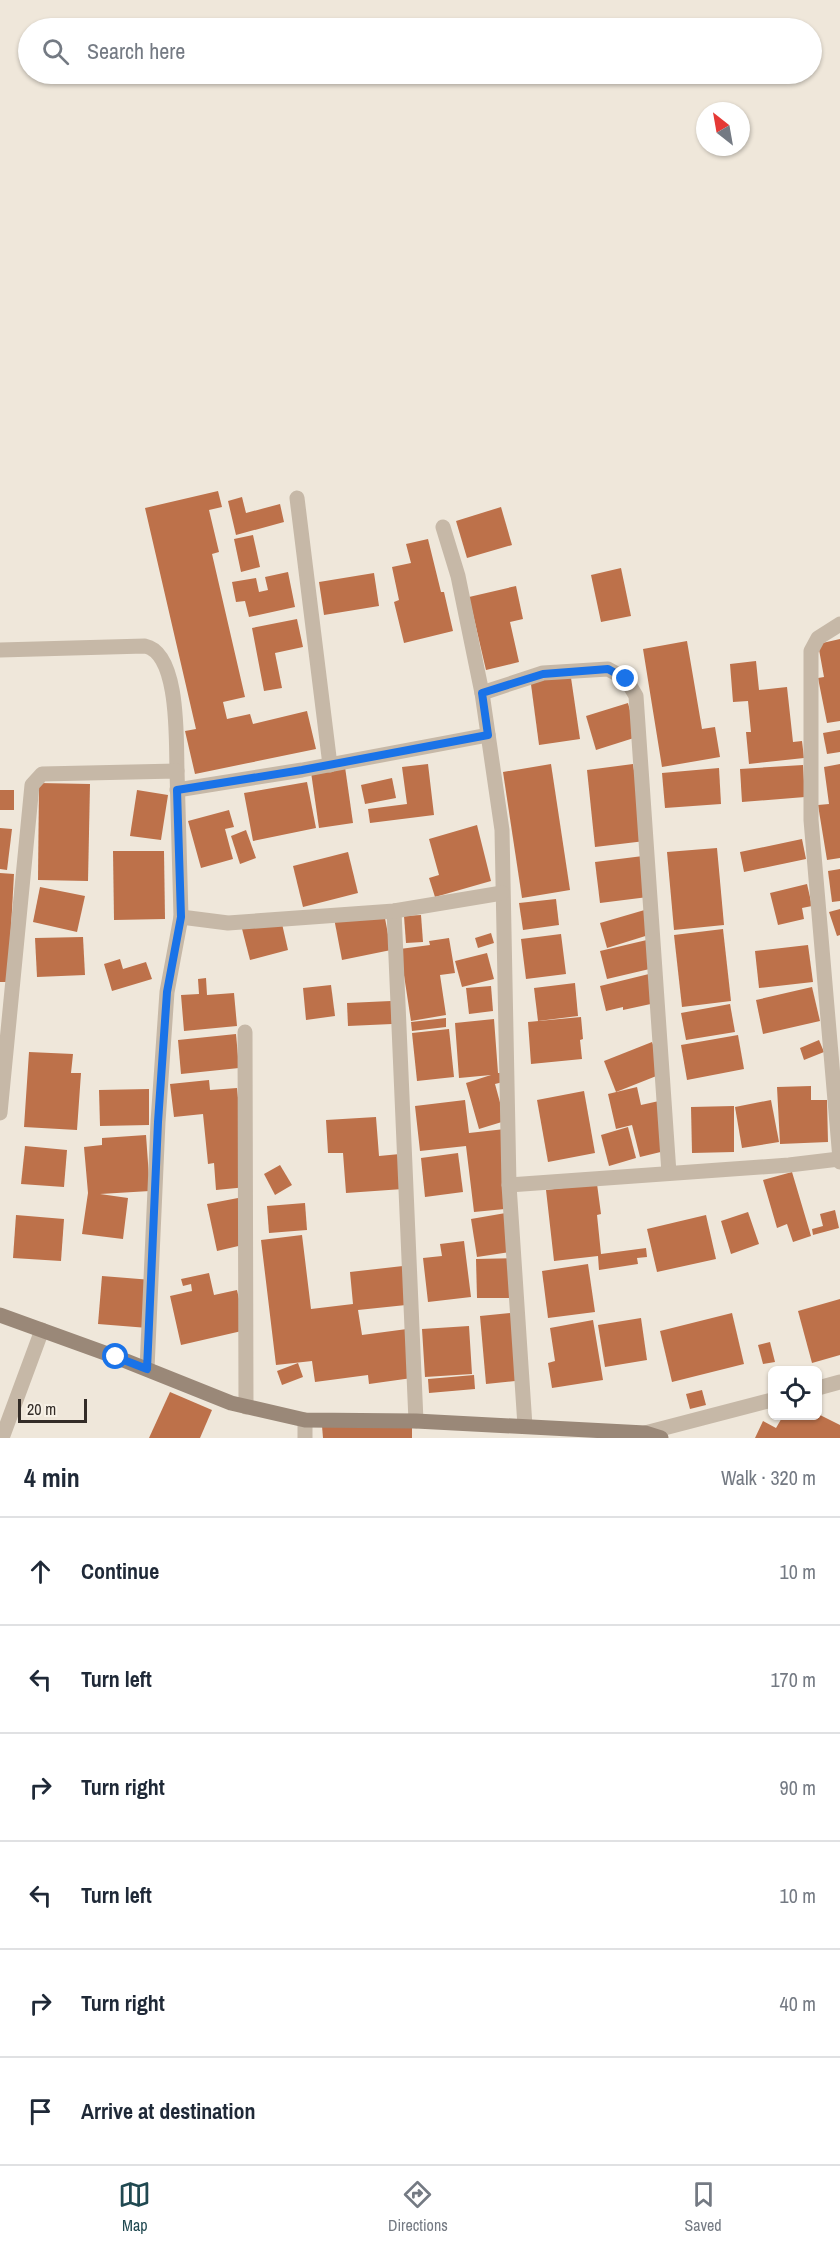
<!DOCTYPE html>
<html lang="en">
<head>
<meta charset="utf-8">
<style>
  body { margin:0; font-family:"Archivo Narrow",sans-serif; background:#f2f2f3; color:#1f2937 }
  .controls { position:absolute; right:18px; bottom:18px; display:grid; overflow:hidden; border-radius:9px; box-shadow:0 2px 4px #0004 }
  .controls button { width:54px; height:54px; display:grid; place-items:center; padding:0; border:0; border-bottom:2px solid #e0e1e3; background:#fff; color:#1f2937; font:30px sans-serif }
  .compass { position:absolute; left:696px; top:102px; width:54px; height:54px; border-radius:50%; background:#fff; box-shadow:0 2px 4px #0004; rotate:329deg }
  .scale { position:absolute; left:18px; bottom:15px; width:69px; box-sizing:border-box; padding-left:6px; border:3px solid #332c27; border-top:0; font-size:16px; line-height:21px; white-space:nowrap; color:#332c27; -webkit-text-stroke:4px #f7f1e6; paint-order:stroke }
  .stop { position:absolute; width:18px; height:18px; margin:-14px; border:4px solid #1a73e8; border-radius:50%; background:#fff }
  .stop.end { background:#1a73e8; border-color:#fff; box-shadow:0 2px 6px #0008 }
  .list { margin:0; padding:0; list-style:none }
  h2 { display:flex; justify-content:space-between; align-items:center; height:78px; margin:0; padding:0 24px; font-size:26px }
  h2 small { font-size:20px; font-weight:400; color:#747a83 }
  .list li { display:grid; grid-template-columns:39px 1fr auto; gap:18px; align-items:center; box-sizing:border-box; height:108px; padding:0 24px; border-top:2px solid #e0e1e3 }
  .list b { display:block; font-size:22px; white-space:nowrap }
  .list em { font-size:20px; font-style:normal; color:#747a83 }
  .icon { flex:none; width:33px; height:33px; fill:none; stroke:currentColor; stroke-width:2; stroke-linecap:round; stroke-linejoin:round }
  .map { position:relative; flex:none; width:840px; height:1438px; overflow:hidden }
  .search { position:absolute; background:#fff; box-shadow:0 2px 4px #0004; left:18px; right:18px; top:18px; height:66px; display:flex; align-items:center; gap:15px; box-sizing:border-box; padding:0 21px; border-radius:33px; color:#747a83; font-size:22px }
  .sheet { height:726px; background:#fff }
  nav { display:flex; justify-content:space-around; align-items:center; box-sizing:border-box; height:84px; border-top:2px solid #e0e1e3; background:#fff; font-size:16px; color:#747a83 }
  nav a { display:grid; justify-items:center; gap:3px }
  nav .on { color:#204951 }
  .map>svg:first-child { display:block }
  .building { fill:#bd714a }
  .lines { fill:none; stroke-linecap:round; stroke-linejoin:round }
  .street { stroke:#c6b8a7; stroke-width:15 }
  .secondary { stroke:#9a8878; stroke-width:15 }
  .route { stroke:#1a73e8; stroke-width:8 }
</style>
</head>
<body>
<div class="map">
<svg width="840" height="1438" viewBox="0 0 840 1438">
  <rect width="100%" height="100%" fill="#efe7da"/>
  <g class="building">
    <polygon points="218,491 222,507 209,510 219,552 212,554 245,697 223,702 227,719 250,714 253,724 307,711 316,749 195,774 185,731 196,729 145,508"/>
    <polygon points="242,497 246,513 280,504 284,522 236,535 228,501"/>
    <polygon points="501,507 512,545 467,558 456,521"/>
    <polygon points="253,535 260,567 241,572 234,539"/>
    <polygon points="428,539 441,592 444,592 453,631 404,643 394,602 399,600 392,567 411,563 406,544"/>
    <polygon points="621,568 631,616 601,622 591,575"/>
    <polygon points="288,572 295,607 249,617 245,601 236,602 232,582 256,578 259,592 268,590 265,577"/>
    <polygon points="374,573 379,606 324,615 319,582"/>
    <polygon points="516,586 523,619 510,622 519,662 486,670 469,597"/>
    <polygon points="297,619 303,647 275,653 282,688 264,691 252,628"/>
    <polygon points="840,639 840,721 827,723 818,678 824,677 818,644"/>
    <polygon points="687,641 702,729 715,727 720,757 662,767 643,649"/>
    <polygon points="756,661 759,690 787,687 793,742 802,741 804,758 749,764 746,732 751,732 748,701 733,702 730,664"/>
    <polygon points="570,671 580,739 539,745 530,677"/>
    <polygon points="628,703 637,737 596,750 586,716"/>
    <polygon points="840,730 840,752 827,754 823,733"/>
    <polygon points="428,764 434,815 370,823 368,809 407,804 402,767"/>
    <polygon points="551,764 570,890 522,898 503,772"/>
    <polygon points="633,764 645,841 595,847 587,770"/>
    <polygon points="840,764 840,858 827,860 818,805 829,804 824,767"/>
    <polygon points="803,765 805,797 742,802 740,769"/>
    <polygon points="345,767 353,823 319,828 311,772"/>
    <polygon points="719,768 721,804 665,808 662,773"/>
    <polygon points="392,778 396,798 365,804 361,785"/>
    <polygon points="307,782 316,828 253,841 244,793"/>
    <polygon points="39,783 90,784 88,881 38,880"/>
    <rect x="0" y="790" width="14" height="20"/>
    <polygon points="137,790 168,795 161,840 130,836"/>
    <polygon points="229,810 234,827 225,829 233,859 201,868 188,821"/>
    <polygon points="477,825 491,881 435,897 429,878 439,875 429,839"/>
    <polygon points="0,828 12,829 7,870 0,869"/>
    <polygon points="246,830 256,858 240,864 231,836"/>
    <polygon points="802,839 806,859 744,872 740,852"/>
    <polygon points="717,848 724,925 674,930 667,852"/>
    <polygon points="113,851 164,851 165,919 114,920"/>
    <polygon points="348,852 358,893 303,907 293,866"/>
    <polygon points="643,856 648,897 600,903 595,862"/>
    <polygon points="840,869 840,901 832,902 828,871"/>
    <polygon points="0,873 14,874 8,982 0,982"/>
    <polygon points="807,884 812,906 802,908 804,919 778,925 770,893"/>
    <polygon points="40,887 85,896 77,932 33,922"/>
    <polygon points="556,899 559,925 523,930 519,903"/>
    <polygon points="383,908 391,950 342,960 334,918"/>
    <polygon points="648,909 655,933 607,948 600,923"/>
    <polygon points="840,909 840,935 837,936 829,912"/>
    <polygon points="280,915 288,950 250,960 241,925"/>
    <polygon points="421,915 423,942 406,943 404,916"/>
    <polygon points="723,929 731,1001 682,1007 674,935"/>
    <polygon points="491,933 494,943 478,948 475,938"/>
    <polygon points="561,934 566,974 526,979 521,939"/>
    <polygon points="83,937 85,975 37,977 35,938"/>
    <polygon points="449,938 455,973 440,975 446,1015 411,1021 400,949 430,945 429,941"/>
    <polygon points="651,939 658,967 607,979 600,951"/>
    <polygon points="808,945 813,982 759,988 755,951"/>
    <polygon points="487,953 494,979 462,987 455,961"/>
    <polygon points="120,959 123,969 146,962 152,979 112,991 104,964"/>
    <polygon points="653,973 660,1002 623,1010 623,1007 606,1011 600,986"/>
    <polygon points="206,978 207,995 234,993 237,1026 184,1031 181,995 199,994 198,979"/>
    <polygon points="575,983 578,1016 538,1021 534,988"/>
    <polygon points="331,985 335,1016 306,1020 303,988"/>
    <polygon points="491,986 493,1011 469,1014 466,988"/>
    <polygon points="812,987 820,1021 763,1034 756,1000"/>
    <polygon points="391,1001 392,1024 348,1026 347,1003"/>
    <polygon points="730,1004 735,1032 686,1040 681,1013"/>
    <polygon points="581,1017 583,1039 580,1040 582,1059 531,1064 528,1022"/>
    <polygon points="446,1018 446,1027 412,1031 411,1022"/>
    <polygon points="494,1019 498,1073 501,1073 503,1082 495,1084 505,1121 479,1129 466,1083 491,1075 459,1078 455,1023"/>
    <polygon points="449,1029 454,1077 417,1081 412,1033"/>
    <polygon points="236,1034 239,1068 181,1074 178,1040"/>
    <polygon points="738,1035 744,1069 687,1080 681,1045"/>
    <polygon points="819,1040 824,1052 804,1060 800,1048"/>
    <polygon points="652,1042 664,1073 616,1092 604,1061"/>
    <polygon points="29,1052 73,1054 71,1073 81,1073 77,1130 24,1127"/>
    <polygon points="209,1080 210,1090 237,1088 247,1187 216,1190 214,1163 208,1164 203,1114 174,1117 170,1084"/>
    <polygon points="811,1086 811,1100 827,1100 828,1142 780,1144 777,1087"/>
    <polygon points="637,1087 641,1105 659,1101 673,1149 640,1157 632,1125 616,1129 608,1094"/>
    <polygon points="149,1089 149,1125 100,1126 99,1090"/>
    <polygon points="584,1091 595,1153 548,1162 537,1100"/>
    <polygon points="465,1100 469,1133 505,1129 514,1208 474,1212 466,1146 420,1151 415,1106"/>
    <polygon points="771,1100 779,1142 742,1148 735,1107"/>
    <polygon points="734,1106 734,1152 692,1153 691,1107"/>
    <polygon points="376,1117 379,1156 400,1154 403,1189 346,1193 343,1153 328,1153 326,1120"/>
    <polygon points="628,1127 636,1158 609,1166 601,1135"/>
    <polygon points="146,1135 150,1191 100,1194 128,1198 123,1239 82,1234 88,1193 84,1147 102,1145 102,1138"/>
    <polygon points="25,1146 67,1150 64,1187 21,1184"/>
    <polygon points="458,1153 463,1192 425,1197 421,1158"/>
    <polygon points="280,1165 292,1185 275,1195 264,1174"/>
    <polygon points="792,1172 811,1236 793,1242 787,1224 777,1228 763,1180"/>
    <polygon points="597,1184 601,1214 597,1215 601,1254 646,1248 647,1257 637,1258 638,1264 599,1270 598,1256 554,1261 546,1190"/>
    <polygon points="238,1198 247,1244 217,1251 207,1204"/>
    <polygon points="305,1203 307,1230 269,1233 267,1206"/>
    <polygon points="835,1210 839,1228 813,1235 812,1229 823,1226 820,1214"/>
    <polygon points="511,1212 517,1251 477,1257 471,1219"/>
    <polygon points="748,1212 759,1244 731,1254 721,1221"/>
    <polygon points="16,1215 64,1219 61,1261 13,1258"/>
    <polygon points="706,1215 716,1259 657,1272 647,1229"/>
    <polygon points="302,1235 311,1309 353,1304 350,1272 403,1266 406,1305 358,1310 362,1335 407,1329 412,1378 369,1384 368,1375 315,1382 312,1361 276,1365 261,1240"/>
    <polygon points="464,1241 471,1297 428,1302 423,1258 442,1256 440,1244"/>
    <polygon points="517,1258 517,1298 477,1298 476,1259"/>
    <polygon points="588,1264 595,1312 548,1318 542,1271"/>
    <polygon points="209,1273 214,1295 237,1290 246,1330 181,1345 170,1296 192,1291 191,1284 183,1286 181,1279"/>
    <polygon points="102,1276 152,1280 148,1328 98,1324"/>
    <polygon points="840,1299 840,1355 812,1363 798,1311"/>
    <polygon points="519,1312 525,1380 486,1384 480,1316"/>
    <polygon points="732,1313 744,1364 672,1382 660,1331"/>
    <polygon points="641,1318 647,1360 605,1367 598,1325"/>
    <polygon points="593,1320 603,1380 552,1388 548,1363 555,1361 550,1328"/>
    <polygon points="469,1326 472,1374 425,1377 422,1329"/>
    <polygon points="770,1342 775,1362 763,1364 758,1345"/>
    <polygon points="298,1363 303,1377 282,1385 277,1371"/>
    <polygon points="474,1375 475,1389 429,1393 428,1379"/>
    <polygon points="702,1390 706,1405 690,1409 686,1394"/>
    <polygon points="170,1392 212,1410 200,1438 149,1438"/>
    <polygon points="818,1414 840,1425 840,1438 755,1438 763,1421 776,1428 783,1416 818,1416"/>
    <polygon points="412,1421 412,1438 323,1438 322,1426"/>
  </g>
  <g class="lines">
    <g class="street">
      <polyline points="297,498 330,765"/>
      <polyline points="443,527 458,576 482,693 502,830 509,1185 525,1426"/>
      <polyline points="840,624 818,638 811,651 811,820 840,1159"/>
      <path d="M0,650L145,646C180,653 176,743 177,771"/>
      <polyline points="482,693 543,673 608,669 626,679 636,696 669,1173"/>
      <polyline points="177,790 302,770 488,735"/>
      <polyline points="394,911 416,1421"/>
      <polyline points="181,917 228,923 394,911 502,893"/>
      <polyline points="245,1032 246,1407"/>
      <polyline points="0,1113 32,785 42,774 177,771 181,917 167,992 158,1122 147,1369"/>
      <polyline points="509,1185 789,1165 839,1159 840,1162"/>
      <polyline points="818,1388 840,1382"/>
      <polyline points="645,1433 772,1400"/>
      <polyline points="2,1438 42,1330"/>
      <polyline points="305,1438 305,1420"/>
    </g>
    <polyline class="secondary" points="0,1315 116,1357 231,1403 305,1420 416,1421 645,1433 661,1438"/>
  </g>
  <g class="lines">
    <polyline class="route" points="116,1357 147,1369 158,1122 167,992 181,917 177,790 302,770 488,735 482,693 543,674 608,669 626,679"/>
  </g>
</svg>
<div class="controls">
<button><svg class="icon" aria-label="locate" viewBox="0 0 24 24"><circle cx="12" cy="12" r="6"/><path d="M12 2v4M12 18v4M2 12h4M18 12h4"/></svg></button>
</div>
<svg class="compass" viewBox="-18 -18 36 36"><path d="M0-13l5 13h-10z" fill="#e53935"/><path d="M0 13l5-13h-10z" fill="#747a83"/></svg>
<div class="scale">20 m</div>
<div class="stop" style="left:116px;top:1357px"></div>
<div class="stop end" style="left:626px;top:679px"></div>
<div class="search"><svg class="icon" aria-label="search" viewBox="0 0 24 24"><circle cx="10" cy="10" r="6"/><path d="M15 15l6 6"/></svg>Search here</div>
</div>
<section class="sheet">
<h2>4 min<small>Walk · 320 m</small></h2>
<ul class="list">
<li><svg class="icon" aria-label="ahead" viewBox="0 0 24 24"><path d="M12 20V5M6 11l6-6 6 6"/></svg><div><b>Continue</b></div><em>10 m</em></li>
<li><svg class="icon" aria-label="left" viewBox="0 0 24 24"><path d="M17 20v-9H6M10 6l-5 5 5 5"/></svg><div><b>Turn left</b></div><em>170 m</em></li>
<li><svg class="icon" aria-label="right" viewBox="0 0 24 24"><path d="M7 20v-9h11M14 6l5 5-5 5"/></svg><div><b>Turn right</b></div><em>90 m</em></li>
<li><svg class="icon" aria-label="left" viewBox="0 0 24 24"><path d="M17 20v-9H6M10 6l-5 5 5 5"/></svg><div><b>Turn left</b></div><em>10 m</em></li>
<li><svg class="icon" aria-label="right" viewBox="0 0 24 24"><path d="M7 20v-9h11M14 6l5 5-5 5"/></svg><div><b>Turn right</b></div><em>40 m</em></li>
<li><svg class="icon" aria-label="arrive" viewBox="0 0 24 24"><path d="M6 21V4h12l-3 4 3 4H6"/></svg><div><b>Arrive at destination</b></div></li>
</ul>
</section>
<nav>
<a class="on"><svg class="icon" aria-label="map" viewBox="0 0 24 24"><path d="M3 6l6-2 6 2 6-2v14l-6 2-6-2-6 2zM9 4v14M15 6v14"/></svg>Map</a>
<a><svg class="icon" aria-label="directions" viewBox="0 0 24 24"><path d="M12 3l9 9-9 9-9-9zM9 14v-3h6M13 9l2 2-2 2"/></svg>Directions</a>
<a><svg class="icon" aria-label="saved" viewBox="0 0 24 24"><path d="M7 4h10v16l-5-4-5 4z"/></svg>Saved</a>
</nav>
</body>
</html>
